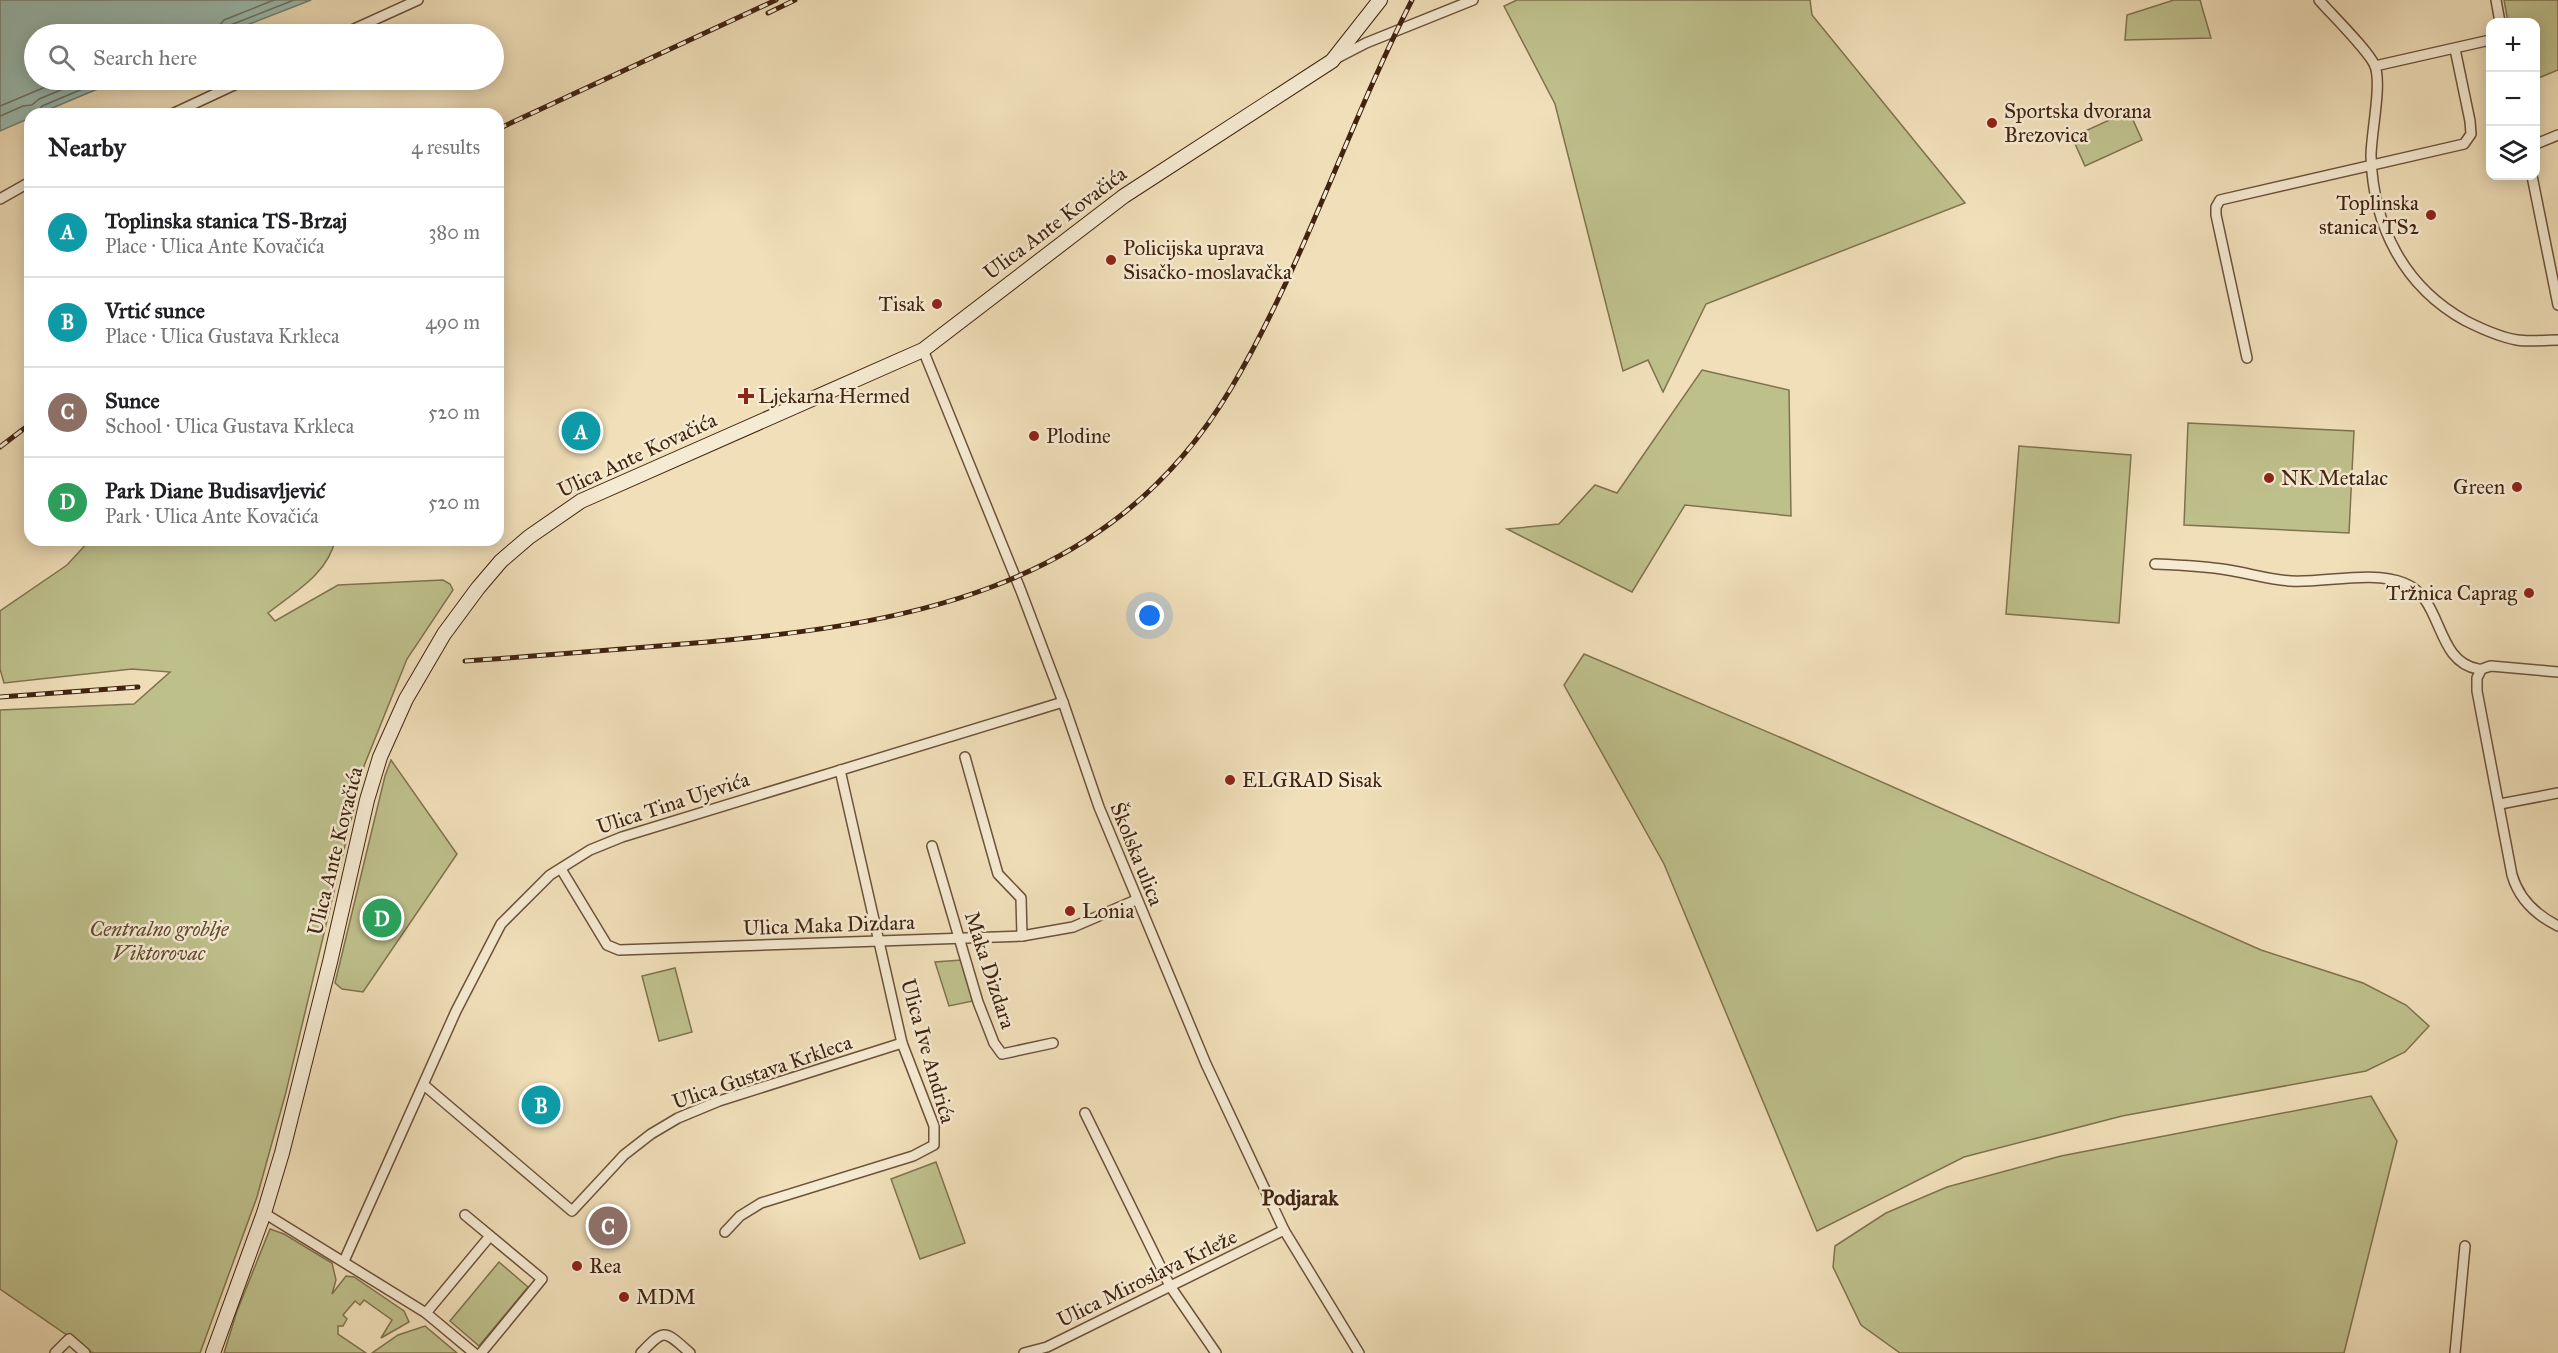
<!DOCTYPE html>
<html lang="en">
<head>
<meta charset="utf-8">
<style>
  body { margin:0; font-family:"IM FELL Great Primer",serif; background:#f2f2f2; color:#202124 }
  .controls { position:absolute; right:18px; top:18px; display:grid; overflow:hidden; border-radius:12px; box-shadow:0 3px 15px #0003 }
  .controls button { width:54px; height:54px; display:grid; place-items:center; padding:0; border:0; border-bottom:2px solid #e0e0e0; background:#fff; color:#202124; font:30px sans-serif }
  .you { position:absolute; left:1150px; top:616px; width:21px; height:21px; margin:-15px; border:4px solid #fff; border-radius:50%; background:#1a73e8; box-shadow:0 0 0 9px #1a73e833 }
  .badge { display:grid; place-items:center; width:39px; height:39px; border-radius:50%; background:#7c3aed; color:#fff; font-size:20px; font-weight:700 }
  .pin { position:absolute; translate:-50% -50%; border:3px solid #fff; box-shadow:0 2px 6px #0006 }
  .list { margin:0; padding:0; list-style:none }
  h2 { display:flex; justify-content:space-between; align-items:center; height:78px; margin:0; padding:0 24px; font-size:26px }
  h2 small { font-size:20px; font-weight:400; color:#757577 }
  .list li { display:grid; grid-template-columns:39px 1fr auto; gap:18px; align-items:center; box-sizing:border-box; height:90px; padding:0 24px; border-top:2px solid #e0e0e0 }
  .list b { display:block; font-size:22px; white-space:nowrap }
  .list p { margin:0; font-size:20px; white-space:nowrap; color:#757577 }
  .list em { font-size:20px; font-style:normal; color:#757577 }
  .icon { flex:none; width:33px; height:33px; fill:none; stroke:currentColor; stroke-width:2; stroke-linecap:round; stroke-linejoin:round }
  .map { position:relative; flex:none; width:2558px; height:1353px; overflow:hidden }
  .search { position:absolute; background:#fff; box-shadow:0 3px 15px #0003; left:24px; top:24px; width:480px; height:66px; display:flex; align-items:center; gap:15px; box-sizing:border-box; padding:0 21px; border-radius:33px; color:#757577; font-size:22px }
  .panel { position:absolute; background:#fff; box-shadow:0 3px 15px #0003; left:24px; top:108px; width:480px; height:438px; border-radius:18px }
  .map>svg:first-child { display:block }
  .green { fill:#bec08c; stroke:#80724e; stroke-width:1.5 }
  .water { fill:#9abcb2; stroke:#767f71; stroke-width:1.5 }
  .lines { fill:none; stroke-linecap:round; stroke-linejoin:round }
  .shore { stroke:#6e7061; stroke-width:1.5 }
  .street-casing { stroke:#6d523a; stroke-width:12 }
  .secondary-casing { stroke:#412310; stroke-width:16 }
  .street { stroke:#f5ead2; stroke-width:9 }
  .secondary { stroke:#f5ead2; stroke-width:14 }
  .rail-casing { stroke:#412310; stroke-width:5 }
  .rail { stroke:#f5ead2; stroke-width:3; stroke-dasharray:9; stroke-linecap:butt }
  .poi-dot { fill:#8f2418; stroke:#f5ead2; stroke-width:2 }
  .labels { text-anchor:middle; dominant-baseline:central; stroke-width:5; stroke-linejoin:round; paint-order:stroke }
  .poi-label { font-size:21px; fill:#412310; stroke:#f5ead2; text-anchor:start }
  .street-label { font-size:21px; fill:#412310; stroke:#f5ead2 }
  .park-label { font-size:21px; font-style:italic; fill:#604a2f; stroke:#f5ead2 }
  .neighbourhood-label { font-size:22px; font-weight:bold; fill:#412310; stroke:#f5ead2 }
</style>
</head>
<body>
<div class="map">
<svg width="2558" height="1353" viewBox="0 0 2558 1353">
  <rect width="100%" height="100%" fill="#f0dfb9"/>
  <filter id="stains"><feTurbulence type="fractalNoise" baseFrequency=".00333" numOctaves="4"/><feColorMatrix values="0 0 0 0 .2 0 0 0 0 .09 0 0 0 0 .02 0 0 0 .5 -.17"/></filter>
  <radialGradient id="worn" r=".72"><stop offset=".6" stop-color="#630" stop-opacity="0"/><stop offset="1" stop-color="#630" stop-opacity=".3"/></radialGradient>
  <g class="green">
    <polygon points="1517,0 1810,0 1812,15 1965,203 1706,304 1663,392 1648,360 1623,371 1555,104 1504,6"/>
    <polygon points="2174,0 2200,0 2211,38 2125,40 2127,15"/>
    <polygon points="2504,0 2558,0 2558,70 2536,79 2536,22 2508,22"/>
    <polygon points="2129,111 2142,140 2085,166 2072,137"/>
    <polygon points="1702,370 1789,390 1791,516 1685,505 1632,592 1507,529 1559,524 1595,485 1617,493"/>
    <polygon points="2188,423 2354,431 2349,533 2184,525"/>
    <polygon points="2019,446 2131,455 2119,623 2006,614"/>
    <path d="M90,540H335C328,574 293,593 268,613L275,621L338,585L443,580L450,584L453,590L407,659L364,766L286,1092L257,1197L200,1353H93L0,1289V710L134,704L170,672L132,669L4,683L0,669V611L67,565Z"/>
    <polygon points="1584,654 1796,744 2261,950 2363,983 2406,1005 2429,1026 2405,1052 2366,1071 2122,1116 1964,1157 1817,1231 1664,864 1564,685"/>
    <polygon points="391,760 457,854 363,992 342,989 335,983 385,776"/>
    <polygon points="961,960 973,1001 949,1006 935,962"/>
    <polygon points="675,968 692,1032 659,1041 642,976"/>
    <polygon points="2371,1096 2397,1141 2344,1353 1900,1353 1861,1325 1833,1267 1835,1246 1886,1213 1947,1187 2061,1156"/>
    <polygon points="936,1162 965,1243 920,1259 891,1179"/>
    <polygon points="270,1229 284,1234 332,1263 336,1280 332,1294 346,1276 354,1277 404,1311 409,1322 381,1338 392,1320 364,1300 360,1305 355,1301 343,1315 347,1319 343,1326 338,1326 338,1334 366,1353 224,1353 237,1311"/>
    <polygon points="499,1262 528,1287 479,1346 450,1321"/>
    <polygon points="425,1326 457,1353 372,1353 398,1335"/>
  </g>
  <polygon class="water" points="0,0 311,0 224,34 34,34 34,80 119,80 38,114 30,114 30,118 0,131"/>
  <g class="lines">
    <g class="shore">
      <polyline points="217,34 218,27 224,20 274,0"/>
      <polyline points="224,34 228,26 294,0"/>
      <polyline points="0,106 62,80"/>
      <polyline points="37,114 42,106 104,80"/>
      <polyline points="0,116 23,106 32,105 39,99 85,80"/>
    </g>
    <g class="street-casing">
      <g id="street">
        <path d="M2319,0C2331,14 2369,51 2375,66C2382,85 2371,134 2371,156C2373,226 2404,287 2466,321C2482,329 2499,337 2517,340C2530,342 2545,340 2558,340"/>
        <polyline points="2496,0 2500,22"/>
        <polyline points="343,34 418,0"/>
        <polyline points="1339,57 1366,43 1473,0"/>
        <polyline points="2375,66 2490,40"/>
        <polyline points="172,114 245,80"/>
        <polyline points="2536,144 2558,135"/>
        <polyline points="2532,176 2558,305"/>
        <polyline points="0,199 30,182"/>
        <polyline points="923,350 1021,591 1063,702 1099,807 1206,1064 1284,1230 1359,1353"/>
        <polyline points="2247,358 2216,215 2216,207 2220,200 2464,144 2471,134 2470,121 2455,49"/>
        <path d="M2155,564C2179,565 2204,566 2228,570C2248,573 2270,580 2291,581C2324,583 2373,570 2404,583C2444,598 2434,661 2478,669C2482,670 2486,667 2491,666L2558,672"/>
        <path d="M2481,670L2477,678V691L2512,875C2519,899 2536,915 2558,926"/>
        <polyline points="965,757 998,874 1021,898 1022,936"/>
        <polyline points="2500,804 2558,793"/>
        <polyline points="932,846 978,1002 994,1043 1002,1054 1053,1043"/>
        <polyline points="561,869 607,945 619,950 1022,936 1073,927 1136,900"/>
        <polyline points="424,1085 572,1211 624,1155 651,1134 678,1118 719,1101 902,1043"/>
        <polyline points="1085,1113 1170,1286 1216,1353"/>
        <polyline points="264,1213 426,1313 474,1353"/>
        <polyline points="465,1215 542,1279 481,1353"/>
        <polyline points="725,1232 740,1216 761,1203 913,1156 934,1145 934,1126 902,1043 840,770"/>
        <polyline points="344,1261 456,1011 501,924 550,875 590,850 622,837 1063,702"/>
        <polyline points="426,1313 490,1236"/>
        <polyline points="55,1353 69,1339 85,1353"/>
        <path d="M641,1353C665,1328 664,1330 690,1353"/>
        <polyline points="1024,1353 1047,1347 1284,1230"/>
        <polyline points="2455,1353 2465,1246"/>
      </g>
    </g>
    <g class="secondary-casing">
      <polyline id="secondary" points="213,1353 264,1213 282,1153 330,962 367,800 380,757 406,699 444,634 478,588 501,561 529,537 581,501 923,350 1124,196 1332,61 1380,0"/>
    </g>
    <use href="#street" class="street"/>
    <use href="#secondary" class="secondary"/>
    <g class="rail-casing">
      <g id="rail">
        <polyline points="768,13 795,0"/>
        <polyline points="498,129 776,0"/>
        <polyline points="0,447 30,424"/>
        <path d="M465,661C538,656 611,650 683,644C900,626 1108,594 1230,390C1303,267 1347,127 1412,0"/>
        <polyline points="0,697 138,687"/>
      </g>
    </g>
    <use href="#rail" class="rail"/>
  </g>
  <g class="poi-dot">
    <circle cx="1992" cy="123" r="6"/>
    <circle cx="2431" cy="215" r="6"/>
    <circle cx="1111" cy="260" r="6"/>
    <circle cx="937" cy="304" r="6"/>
    <path d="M743 387h6v6h6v6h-6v6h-6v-6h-6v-6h6z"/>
    <circle cx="1034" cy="436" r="6"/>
    <circle cx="2269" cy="478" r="6"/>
    <circle cx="2517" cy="487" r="6"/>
    <circle cx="2529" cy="593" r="6"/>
    <circle cx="1230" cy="780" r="6"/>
    <circle cx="1070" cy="911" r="6"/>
    <circle cx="577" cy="1266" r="6"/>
    <circle cx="624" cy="1297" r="6"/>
  </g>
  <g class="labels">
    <g class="poi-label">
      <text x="2004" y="111">Sportska dvorana<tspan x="2004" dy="24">Brezovica</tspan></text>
      <text x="2419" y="203" text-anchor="end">Toplinska<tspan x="2419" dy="24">stanica TS2</tspan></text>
      <text x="1123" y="248">Policijska uprava<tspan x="1123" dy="24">Sisačko-moslavačka</tspan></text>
      <text x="925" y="304" text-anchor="end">Tisak</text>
      <text x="758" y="396">Ljekarna Hermed</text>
      <text x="1046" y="436">Plodine</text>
      <text x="2281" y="478">NK Metalac</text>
      <text x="2505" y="487" text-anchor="end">Green</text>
      <text x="2517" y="593" text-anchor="end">Tržnica Caprag</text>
      <text x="1242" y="780">ELGRAD Sisak</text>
      <text x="1082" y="911">Lonia</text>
      <text x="589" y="1266">Rea</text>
      <text x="636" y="1297">MDM</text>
    </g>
    <g class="street-label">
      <text transform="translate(1055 223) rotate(-37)">Ulica Ante Kovačića</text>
      <text transform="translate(637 455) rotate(-25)">Ulica Ante Kovačića</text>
      <text transform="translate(673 803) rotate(-18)">Ulica Tina Ujevića</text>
      <text transform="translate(335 851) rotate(-76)">Ulica Ante Kovačića</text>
      <text transform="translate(1137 854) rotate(68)">Školska ulica</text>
      <text transform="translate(829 925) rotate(-2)">Ulica Maka Dizdara</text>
      <text transform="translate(990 970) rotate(72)">Maka Dizdara</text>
      <text transform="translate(928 1051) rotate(74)">Ulica Ive Andrića</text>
      <text transform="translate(762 1072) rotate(-19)">Ulica Gustava Krkleca</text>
      <text transform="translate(1147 1278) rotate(-26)">Ulica Miroslava Krleže</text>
    </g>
    <g class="park-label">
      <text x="159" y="929">Centralno groblje<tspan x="159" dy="24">Viktorovac</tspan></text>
    </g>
    <g class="neighbourhood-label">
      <text x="1300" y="1197">Podjarak</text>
    </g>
  </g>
  <rect width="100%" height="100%" filter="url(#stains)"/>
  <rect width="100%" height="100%" fill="url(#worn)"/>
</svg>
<div class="controls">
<button>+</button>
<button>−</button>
<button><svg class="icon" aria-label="layers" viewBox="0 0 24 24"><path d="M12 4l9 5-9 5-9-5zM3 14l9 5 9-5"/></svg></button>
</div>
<div class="you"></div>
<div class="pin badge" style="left:581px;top:431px;background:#0f9aa8">A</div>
<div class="pin badge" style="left:541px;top:1105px;background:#0f9aa8">B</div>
<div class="pin badge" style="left:608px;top:1226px;background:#8d6e63">C</div>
<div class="pin badge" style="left:382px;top:918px;background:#2e9e5b">D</div>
<div class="search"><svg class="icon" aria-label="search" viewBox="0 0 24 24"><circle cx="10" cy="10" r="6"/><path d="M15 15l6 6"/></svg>Search here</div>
<section class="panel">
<h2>Nearby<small>4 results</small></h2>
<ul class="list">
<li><span class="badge" style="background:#0f9aa8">A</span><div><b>Toplinska stanica TS-Brzaj</b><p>Place · Ulica Ante Kovačića</p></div><em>380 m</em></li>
<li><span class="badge" style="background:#0f9aa8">B</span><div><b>Vrtić sunce</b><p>Place · Ulica Gustava Krkleca</p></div><em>490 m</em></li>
<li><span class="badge" style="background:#8d6e63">C</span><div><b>Sunce</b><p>School · Ulica Gustava Krkleca</p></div><em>520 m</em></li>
<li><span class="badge" style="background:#2e9e5b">D</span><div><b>Park Diane Budisavljević</b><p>Park · Ulica Ante Kovačića</p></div><em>520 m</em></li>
</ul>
</section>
</div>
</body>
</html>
